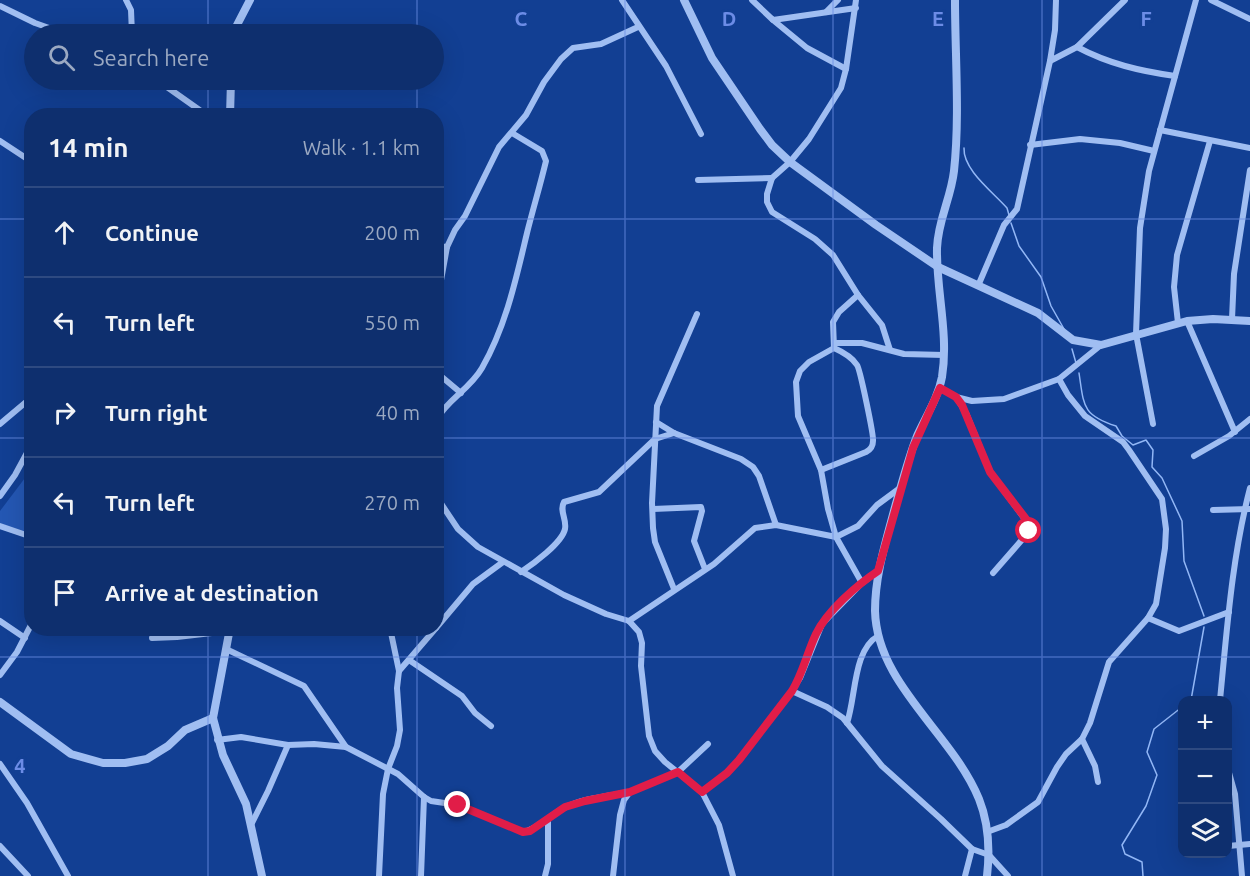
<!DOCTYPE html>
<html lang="en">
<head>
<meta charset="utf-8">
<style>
  body { margin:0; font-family:Ubuntu,sans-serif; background:#1c3b76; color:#f1f3f6 }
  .controls { position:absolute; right:18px; bottom:18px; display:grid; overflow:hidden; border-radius:12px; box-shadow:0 6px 24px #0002 }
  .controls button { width:54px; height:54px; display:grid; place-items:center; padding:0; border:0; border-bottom:2px solid #2e4a81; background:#0e2f6e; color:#f1f3f6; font:30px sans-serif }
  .stop { position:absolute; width:18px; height:18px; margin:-14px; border:4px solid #e11d48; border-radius:50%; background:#fff }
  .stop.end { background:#e11d48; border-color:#fff; box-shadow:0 2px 6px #0008 }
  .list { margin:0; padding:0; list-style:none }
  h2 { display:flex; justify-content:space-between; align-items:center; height:78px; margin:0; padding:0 24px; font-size:26px }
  h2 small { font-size:20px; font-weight:400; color:#9ba9c2 }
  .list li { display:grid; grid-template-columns:39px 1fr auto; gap:18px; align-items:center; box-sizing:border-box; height:90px; padding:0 24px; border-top:2px solid #2e4a81 }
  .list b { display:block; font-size:22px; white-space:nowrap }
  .list em { font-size:20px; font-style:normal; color:#9ba9c2 }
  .icon { flex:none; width:33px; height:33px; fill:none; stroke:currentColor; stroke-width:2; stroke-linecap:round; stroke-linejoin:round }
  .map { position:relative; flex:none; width:1250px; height:876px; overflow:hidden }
  .search { position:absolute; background:#0e2f6e; box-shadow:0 6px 24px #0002; left:24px; top:24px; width:420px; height:66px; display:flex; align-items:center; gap:15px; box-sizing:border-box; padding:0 21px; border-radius:33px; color:#9ba9c2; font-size:22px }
  .panel { position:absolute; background:#0e2f6e; box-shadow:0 6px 24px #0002; left:24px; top:108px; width:420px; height:528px; border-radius:24px }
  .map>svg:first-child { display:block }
  .green { fill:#2457b3 }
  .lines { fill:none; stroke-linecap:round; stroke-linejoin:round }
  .stream { stroke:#92b7f6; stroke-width:1.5 }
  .minor { stroke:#a0bef2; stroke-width:6 }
  .tertiary { stroke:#a0bef2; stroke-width:8 }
  .route { stroke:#e11d48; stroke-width:8 }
  .grid { fill:none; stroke:#6c8ce6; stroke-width:1.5; stroke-opacity:0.55 }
  .grid-label { font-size:20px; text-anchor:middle; font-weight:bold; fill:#6c8ce6; stroke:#123f93; stroke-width:6; stroke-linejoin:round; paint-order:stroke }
</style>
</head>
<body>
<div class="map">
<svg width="1250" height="876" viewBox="0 0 1250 876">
  <rect width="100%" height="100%" fill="#123f93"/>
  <polygon class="green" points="31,470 31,536 0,523 0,511"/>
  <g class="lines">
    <g class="stream">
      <path d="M964,148C963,170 993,192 1007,208L1009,215"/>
      <polyline points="1011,223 1019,246 1041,277 1051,306 1064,329"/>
      <polyline points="1072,349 1076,363"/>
      <path d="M1079,373C1084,406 1082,415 1116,426L1122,436L1133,445L1146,440L1153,450L1152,467L1162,478L1182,521L1184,561L1204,616"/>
      <polyline points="1191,700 1204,627"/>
      <polyline points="1143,876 1142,862 1125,854 1122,845 1146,806 1157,775 1147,752 1154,729 1182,707"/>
    </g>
    <g class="minor">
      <polyline points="126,0 131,10 132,34"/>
      <polyline points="622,0 666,66 701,134"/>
      <polyline points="752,0 773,20 856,8"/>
      <polyline points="856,0 846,69 841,88 809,139 790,162 772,178 767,194 767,202 772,212 815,239 833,255 858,295 839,312 833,322 834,348 809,362 800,371 796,382 798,416 821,470 828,509 836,537 862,583"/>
      <polyline points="1056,0 1055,30 1050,61 1077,47 1125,0"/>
      <polyline points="1211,0 1250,19"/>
      <polyline points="0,6 35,23 66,34"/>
      <polyline points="826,12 838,0"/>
      <polyline points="773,20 807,48 846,69"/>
      <path d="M1077,47C1109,64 1140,71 1175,76"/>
      <polyline points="157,80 208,116"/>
      <polyline points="1160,130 1250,148"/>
      <polyline points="0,141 32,162"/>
      <polyline points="1030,145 1080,139 1120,143 1154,151"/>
      <polyline points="698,180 772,178"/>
      <polyline points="436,246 447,247"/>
      <polyline points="978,286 1004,225 1017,209 1050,61"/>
      <polyline points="858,295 882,325 890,350"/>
      <polyline points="436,308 447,247 455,230 465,216 499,147 526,115 544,82 561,59 573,48 601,44 638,27"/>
      <polyline points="1232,319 1234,274 1250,170"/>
      <polyline points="1187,321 1235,432"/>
      <polyline points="1178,323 1174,287 1177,255 1210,141"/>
      <polyline points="835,343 862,343 904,354 944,355"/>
      <polyline points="436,372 461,393"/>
      <polyline points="1059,379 1068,395 1085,416 1123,442 1129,450 1162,499 1166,529 1165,548 1156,604 1148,618"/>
      <polyline points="940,388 956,397 972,401 1004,399 1059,379 1101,345"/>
      <polyline points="956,397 966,413 990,472 1030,526 1027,534 993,573"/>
      <path d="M436,420C448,399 470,389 482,368C506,326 516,279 527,233C533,209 540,186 546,161L542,151L512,133"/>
      <polyline points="656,422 674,433 741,459 753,467 759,476 776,525"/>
      <polyline points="0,424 32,397"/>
      <polyline points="1153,424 1136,334 1140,228 1149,171 1196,0"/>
      <polyline points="1194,456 1229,436 1250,419"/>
      <path d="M821,470L866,452C870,450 873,446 873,441C874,436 860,369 857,365C852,357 843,352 834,348"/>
      <polyline points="0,496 15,475 28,451 32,401"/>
      <polyline points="436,496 458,529 478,547 564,595 606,614 629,621 639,632 642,643 641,666 649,736 655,751 665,762 702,792 719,825 733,876"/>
      <polyline points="653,509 701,507 702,511 694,541 705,569"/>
      <polyline points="1213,510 1250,509"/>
      <polyline points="0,526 32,537"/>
      <path d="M521,572C533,564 562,543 565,529C567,519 559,511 564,502L599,492L655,439L674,433"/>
      <polyline points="674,589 655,542 653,528 652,503 657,406 697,314"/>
      <polyline points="0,621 25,638"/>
      <polyline points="629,621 714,564 755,528 776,525 836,537 858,526 877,505 900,488"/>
      <polyline points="390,628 399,671"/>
      <polyline points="436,628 473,584 503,562"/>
      <polyline points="152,638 177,637 229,631"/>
      <polyline points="226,649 304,686 346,747"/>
      <polyline points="409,660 462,696 475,713 491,726"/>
      <polyline points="0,675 17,652 32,623"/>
      <polyline points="792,691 827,707 843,718 882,766 941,819 972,849 989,855 1008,876"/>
      <path d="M1220,700C1227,629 1232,557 1250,488"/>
      <path d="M847,723C856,697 853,650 878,636"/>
      <polyline points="1082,739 1095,766 1098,782"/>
      <path d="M217,740L241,737L288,745L314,744L346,747L398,774L424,797L431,801L458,805L523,832C538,829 550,815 564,808C583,798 609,796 630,792"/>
      <polyline points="0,764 27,803 68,876"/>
      <polyline points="1228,769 1235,794 1242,876"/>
      <polyline points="702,792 727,773 739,760 792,691 800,678 822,624 862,583 878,571"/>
      <polyline points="252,823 268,791 288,745"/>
      <polyline points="987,832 1006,825 1038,802 1057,767 1066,754 1082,739 1090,723 1109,662 1148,618 1179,631 1229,612"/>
      <polyline points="0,846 28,876"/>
      <polyline points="1228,846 1250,844"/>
      <polyline points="379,876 383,794 388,769 397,746 400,730 397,688 399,671 436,628"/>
      <polyline points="421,876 424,797"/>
      <polyline points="545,876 548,864 548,819"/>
      <polyline points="613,876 620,815 624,800 630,792 678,772 708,744"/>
      <polyline points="965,876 972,849"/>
    </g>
    <g class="tertiary">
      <polyline points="684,0 712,58 760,129 772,145 790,162 876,225 938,267 1038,313 1073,340 1101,345 1187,321 1213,319 1250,321"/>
      <path d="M955,0C955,56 960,116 954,171C951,198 938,220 937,248C936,290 949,334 942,377C938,398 926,416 917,436C908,459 902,483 895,507C886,541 875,575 875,611C877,685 952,733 979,799C989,824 990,850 987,876"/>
      <polyline points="234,34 237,25 250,0"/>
      <polyline points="230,116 231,80"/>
      <polyline points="230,628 213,718 223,755 246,804 262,876"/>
      <polyline points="0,702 71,754 103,763 125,763 147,759 168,746 185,730 213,718"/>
    </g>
  </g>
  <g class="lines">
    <path class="route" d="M458,805L523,832L530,831L565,807L585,801L630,792L678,772L702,792L727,773L739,760L792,691C803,673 807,653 816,634C827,611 857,585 878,571L913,448L940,388L956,397L962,405L990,472L1029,523V531"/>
  </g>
  <path class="grid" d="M208,0V34M417,0V34M625,0V876M833,0V876M1042,0V876M208,80V116M417,80V116M0,219H32M436,219H1250M0,438H32M436,438H1250M208,628V876M417,628V876M0,657H1250"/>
  <g class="grid-label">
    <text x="521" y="26">C</text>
    <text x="729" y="26">D</text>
    <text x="938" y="26">E</text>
    <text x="1146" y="26">F</text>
    <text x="20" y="773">4</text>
  </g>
</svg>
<div class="controls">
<button>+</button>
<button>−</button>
<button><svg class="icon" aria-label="layers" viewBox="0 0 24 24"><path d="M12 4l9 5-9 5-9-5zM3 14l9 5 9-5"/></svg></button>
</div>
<div class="stop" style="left:1029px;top:531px"></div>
<div class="stop end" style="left:458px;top:805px"></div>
<div class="search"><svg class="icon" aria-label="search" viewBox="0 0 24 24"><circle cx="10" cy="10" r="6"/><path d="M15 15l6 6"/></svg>Search here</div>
<section class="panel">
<h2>14 min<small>Walk · 1.1 km</small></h2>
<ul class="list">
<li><svg class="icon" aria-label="ahead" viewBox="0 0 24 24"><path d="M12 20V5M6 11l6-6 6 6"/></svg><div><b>Continue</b></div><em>200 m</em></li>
<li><svg class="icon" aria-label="left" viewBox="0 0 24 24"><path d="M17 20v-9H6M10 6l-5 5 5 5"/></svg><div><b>Turn left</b></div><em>550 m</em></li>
<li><svg class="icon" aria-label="right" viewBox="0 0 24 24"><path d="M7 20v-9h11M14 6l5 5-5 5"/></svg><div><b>Turn right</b></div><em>40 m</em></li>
<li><svg class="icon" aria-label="left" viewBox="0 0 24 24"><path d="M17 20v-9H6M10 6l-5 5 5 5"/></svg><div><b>Turn left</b></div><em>270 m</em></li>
<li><svg class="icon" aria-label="arrive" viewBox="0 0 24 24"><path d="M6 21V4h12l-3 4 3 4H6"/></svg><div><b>Arrive at destination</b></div></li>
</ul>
</section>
</div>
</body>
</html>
